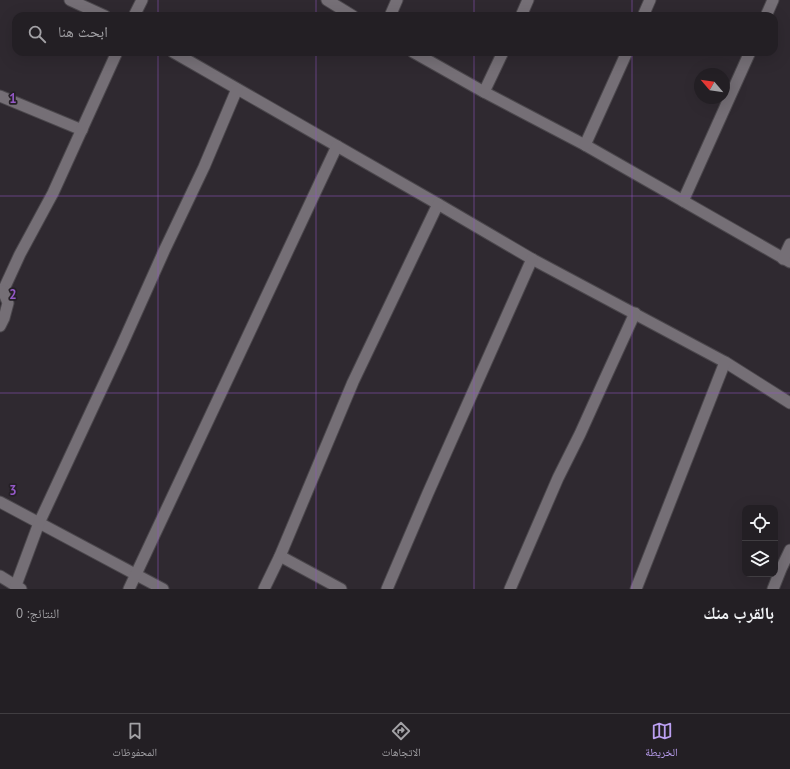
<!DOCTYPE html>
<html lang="ar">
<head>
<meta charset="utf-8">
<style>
  body { margin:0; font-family:"PT Sans","Noto Naskh Arabic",sans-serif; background:#2f2c31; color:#f1f3f6; direction:rtl }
  .controls { position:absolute; right:12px; bottom:12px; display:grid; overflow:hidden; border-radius:8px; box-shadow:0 4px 16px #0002 }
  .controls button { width:36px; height:36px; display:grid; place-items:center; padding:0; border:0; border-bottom:1px solid #403d41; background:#231f24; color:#f1f3f6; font:20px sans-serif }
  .compass { position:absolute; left:694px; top:68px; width:36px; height:36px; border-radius:50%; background:#231f24; box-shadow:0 4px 16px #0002; rotate:299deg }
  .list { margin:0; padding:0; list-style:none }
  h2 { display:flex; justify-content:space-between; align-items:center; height:52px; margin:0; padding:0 16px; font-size:17px }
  h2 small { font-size:13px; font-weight:400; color:#a3a2a6 }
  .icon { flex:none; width:22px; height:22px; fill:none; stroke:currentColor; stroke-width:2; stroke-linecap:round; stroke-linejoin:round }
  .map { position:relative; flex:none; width:790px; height:589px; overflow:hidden; direction:ltr }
  .search { position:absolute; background:#231f24; box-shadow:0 4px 16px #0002; left:12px; right:12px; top:12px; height:44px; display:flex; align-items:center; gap:10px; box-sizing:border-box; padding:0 14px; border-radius:12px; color:#a3a2a6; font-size:15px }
  .sheet { height:124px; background:#231f24 }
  nav { display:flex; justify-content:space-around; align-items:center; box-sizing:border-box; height:56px; border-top:1px solid #403d41; background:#231f24; font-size:11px; color:#a3a2a6 }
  nav a { display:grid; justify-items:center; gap:2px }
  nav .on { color:#bca0f2 }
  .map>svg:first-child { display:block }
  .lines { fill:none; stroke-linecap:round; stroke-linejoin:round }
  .minor-casing { stroke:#4b474c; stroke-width:13 }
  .tertiary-casing { stroke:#4b474c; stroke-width:13 }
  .minor { stroke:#756f76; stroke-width:11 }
  .tertiary { stroke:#756f76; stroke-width:11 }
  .grid { fill:none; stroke:#9458c7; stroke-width:1; stroke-opacity:0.55 }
  .grid-label { font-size:13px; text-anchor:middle; font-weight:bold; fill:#9458c7; stroke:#252026; stroke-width:3.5; stroke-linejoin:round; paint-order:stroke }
</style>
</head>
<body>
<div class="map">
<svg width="790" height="589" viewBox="0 0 790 589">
  <rect width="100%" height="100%" fill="#2f2930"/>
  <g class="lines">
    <g class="minor-casing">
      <g id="minor">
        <polyline points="70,0 105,16"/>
        <polyline points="327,0 353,16"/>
        <polyline points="134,16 142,0"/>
        <polyline points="390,16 397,0"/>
        <polyline points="521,16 528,0"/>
        <polyline points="643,16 650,0"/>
        <polyline points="766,16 773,0"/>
        <polyline points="173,52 438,204 532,259 725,362 790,403"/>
        <polyline points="413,52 484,92 585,145 790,262"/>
        <polyline points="484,92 503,52"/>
        <polyline points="0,96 82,130"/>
        <polyline points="585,145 627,52"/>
        <polyline points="683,201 750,52"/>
        <polyline points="783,259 790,244"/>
        <polyline points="3,291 20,254 53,193 117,52"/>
        <polyline points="0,502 163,589"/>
        <polyline points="280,556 341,589"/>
        <polyline points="0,576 21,589"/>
        <polyline points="16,585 39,523 121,347 164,251 204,167 237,89"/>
        <polyline points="129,589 337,146"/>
        <polyline points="264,589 280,556 353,382 438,204"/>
        <polyline points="387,589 428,493 532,259"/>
        <polyline points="510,589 558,478 580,434 603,383 635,313"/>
        <polyline points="636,589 725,362"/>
        <polyline points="773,589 781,569 790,550"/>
      </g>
    </g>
    <g class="tertiary-casing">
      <polyline id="tertiary" points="0,291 3,291 8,303 4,318 0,326"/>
    </g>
    <use href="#minor" class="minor"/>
    <use href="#tertiary" class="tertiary"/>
  </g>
  <path class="grid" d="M158,0V16M316,0V16M474,0V16M632,0V16M158,52V589M316,52V589M474,52V589M632,52V589M0,196H790M0,393H790"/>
  <g class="grid-label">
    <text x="13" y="103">1</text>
    <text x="13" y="299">2</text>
    <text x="13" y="495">3</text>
  </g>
</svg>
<div class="controls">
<button><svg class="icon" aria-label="locate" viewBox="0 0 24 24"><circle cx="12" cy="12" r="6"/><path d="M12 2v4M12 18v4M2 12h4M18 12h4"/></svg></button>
<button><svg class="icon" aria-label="layers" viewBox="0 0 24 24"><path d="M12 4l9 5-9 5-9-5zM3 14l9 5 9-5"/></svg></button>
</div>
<svg class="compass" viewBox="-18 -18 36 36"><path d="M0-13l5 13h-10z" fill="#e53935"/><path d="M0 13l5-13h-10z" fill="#a3a2a6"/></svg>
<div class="search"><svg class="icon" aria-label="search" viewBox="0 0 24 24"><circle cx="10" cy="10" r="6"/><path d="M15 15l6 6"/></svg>ابحث هنا</div>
</div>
<section class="sheet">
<h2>بالقرب منك<small>النتائج: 0</small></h2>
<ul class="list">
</ul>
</section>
<nav>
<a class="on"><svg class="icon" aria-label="map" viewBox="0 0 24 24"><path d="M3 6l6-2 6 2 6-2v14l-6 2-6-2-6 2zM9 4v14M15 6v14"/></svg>الخريطة</a>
<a><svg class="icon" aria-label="directions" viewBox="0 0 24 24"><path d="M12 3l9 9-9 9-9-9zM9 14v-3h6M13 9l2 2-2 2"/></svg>الاتجاهات</a>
<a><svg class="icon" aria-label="saved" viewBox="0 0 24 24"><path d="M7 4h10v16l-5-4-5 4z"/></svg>المحفوظات</a>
</nav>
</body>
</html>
